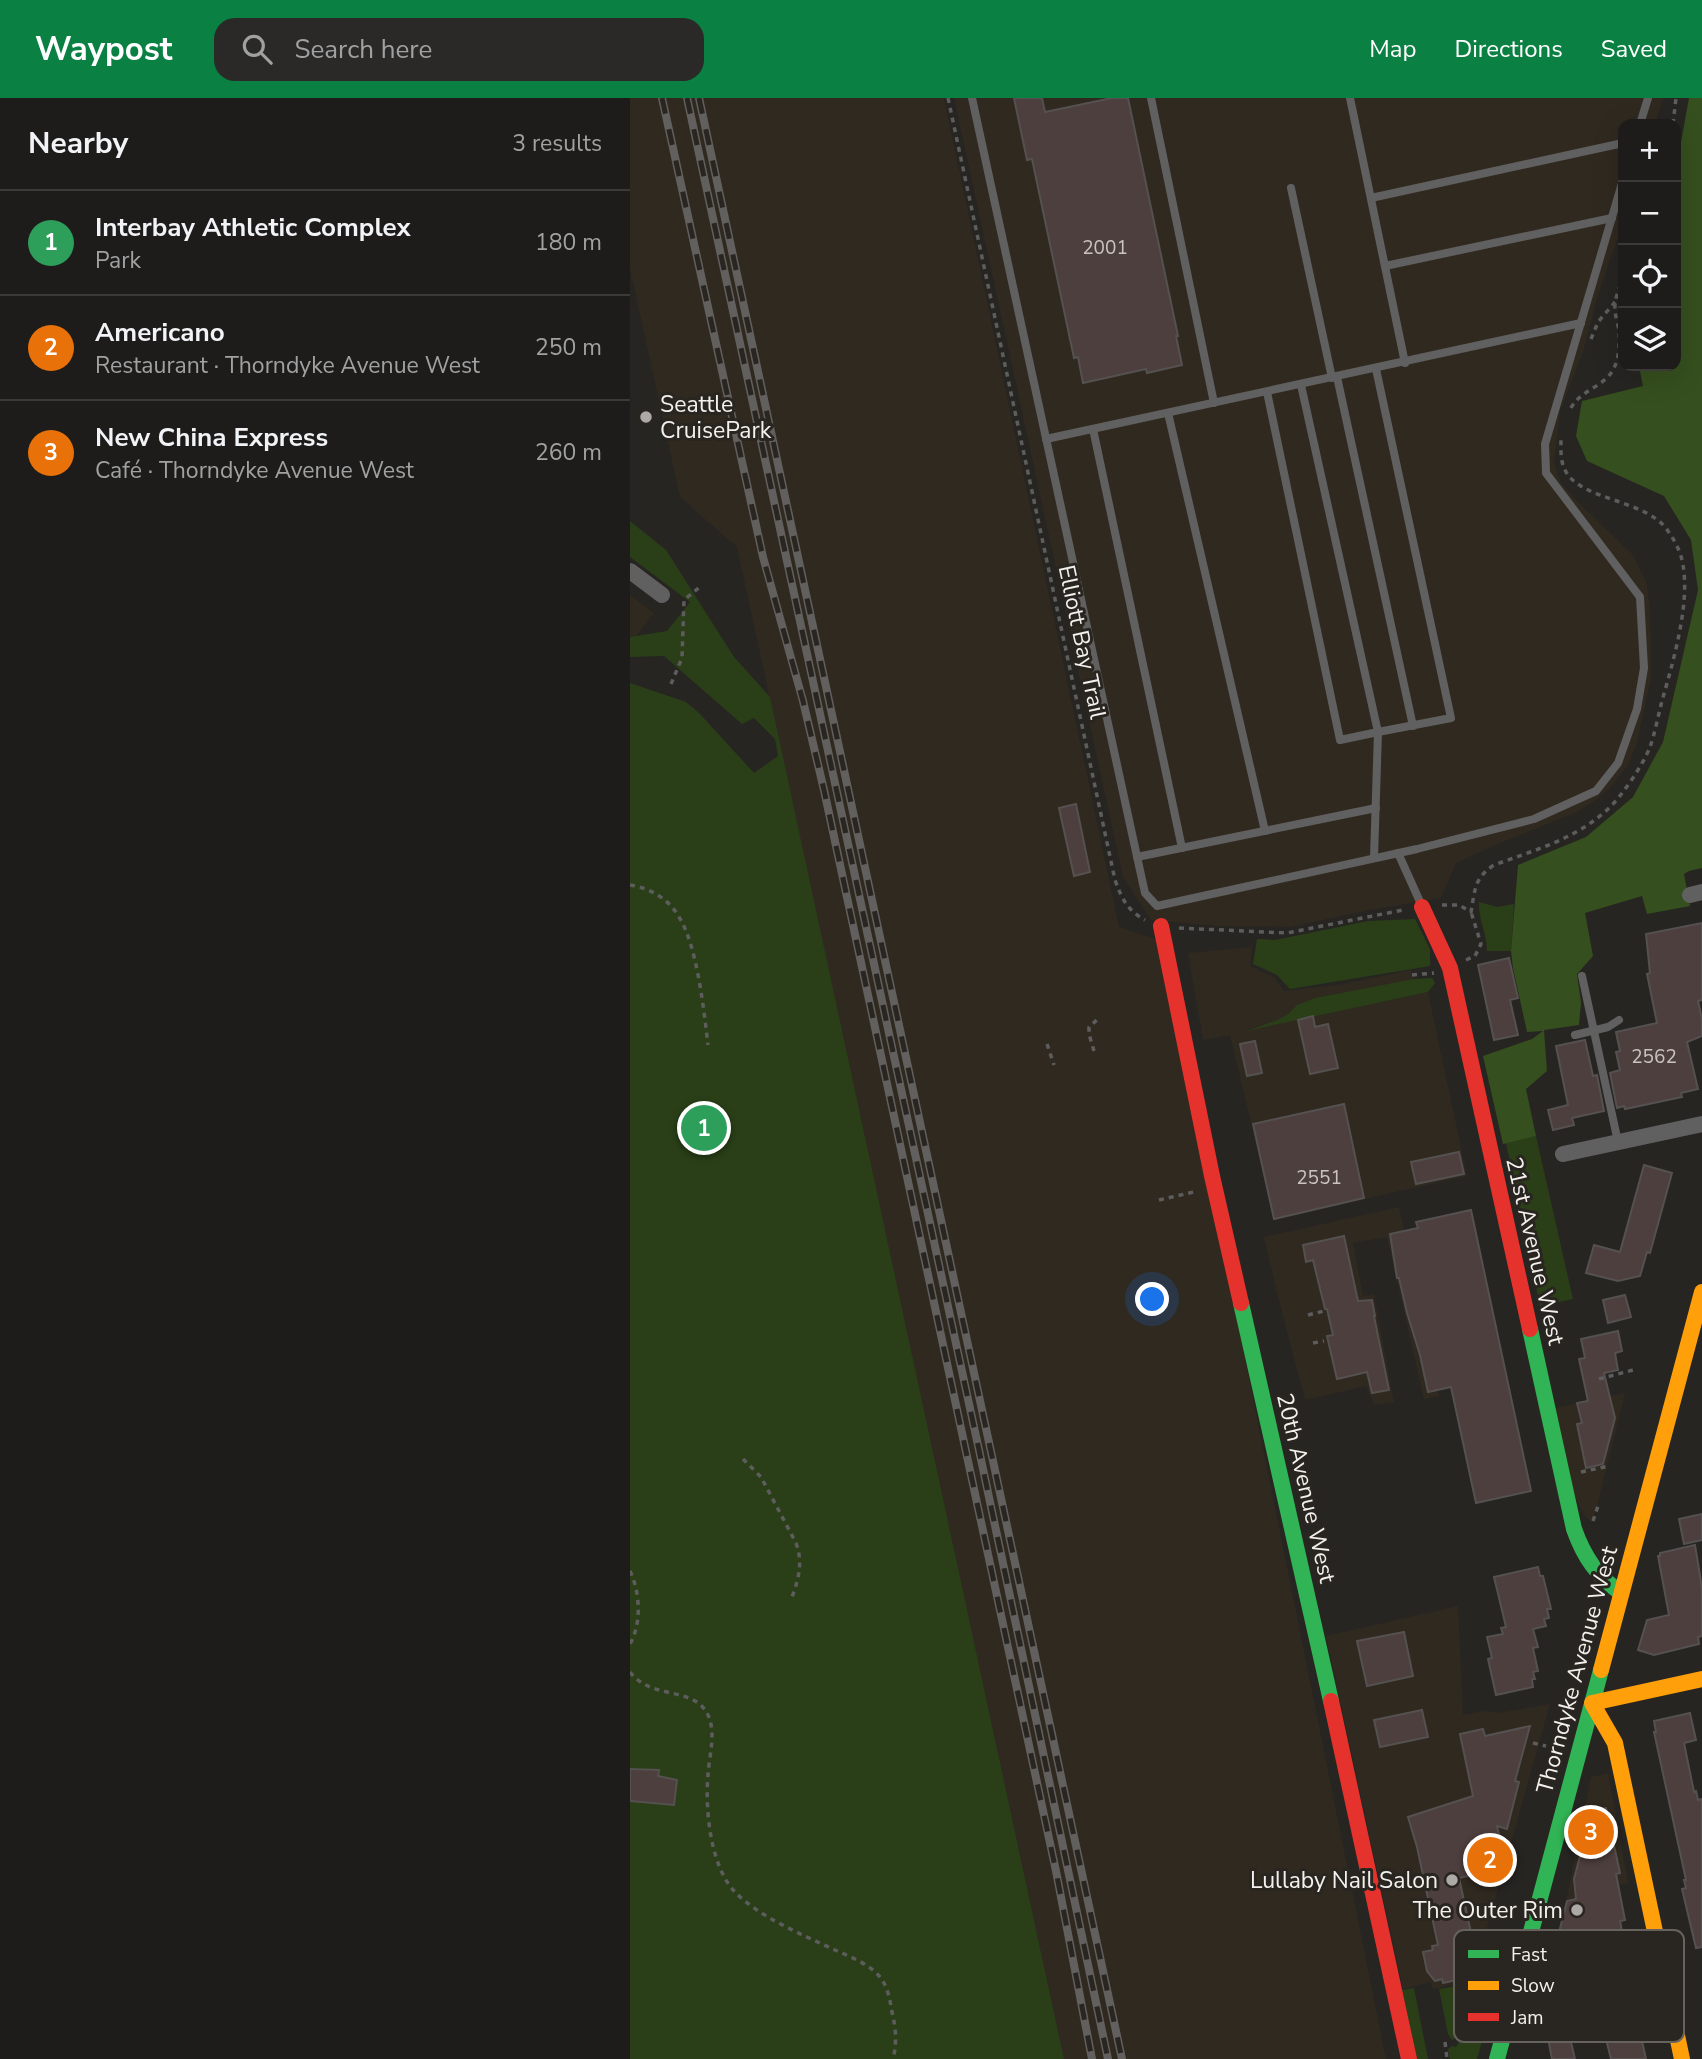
<!DOCTYPE html>
<html lang="en">
<head>
<meta charset="utf-8">
<style>
  body { margin:0; font-family:"Nunito Sans",sans-serif; background:#2a2927; color:#f1f3f6 }
  .controls { position:absolute; right:21px; top:21px; display:grid; overflow:hidden; border-radius:14px; box-shadow:0 7px 28px #0002 }
  .controls button { width:63px; height:63px; display:grid; place-items:center; padding:0; border:0; border-bottom:2px solid #3b3a39; background:#1d1c1a; color:#f1f3f6; font:35px sans-serif }
  .you { position:absolute; left:523px; top:1202px; width:24px; height:24px; margin:-18px; border:5px solid #fff; border-radius:50%; background:#1a73e8; box-shadow:0 0 0 10px #1a73e833 }
  .badge { display:grid; place-items:center; width:46px; height:46px; border-radius:50%; background:#0b8043; color:#fff; font-size:23px; font-weight:700 }
  .pin { position:absolute; translate:-50% -50%; border:4px solid #fff; box-shadow:0 2px 7px #0006 }
  .list { margin:0; padding:0; list-style:none }
  h2 { display:flex; justify-content:space-between; align-items:center; height:91px; margin:0; padding:0 28px; font-size:30px }
  h2 small { font-size:23px; font-weight:400; color:#a0a1a2 }
  .list li { display:grid; grid-template-columns:46px 1fr auto; gap:21px; align-items:center; box-sizing:border-box; height:105px; padding:0 28px; border-top:2px solid #3b3a39 }
  .list b { display:block; font-size:26px; white-space:nowrap }
  .list p { margin:0; font-size:23px; white-space:nowrap; color:#a0a1a2 }
  .list em { font-size:23px; font-style:normal; color:#a0a1a2 }
  .icon { flex:none; width:38px; height:38px; fill:none; stroke:currentColor; stroke-width:2; stroke-linecap:round; stroke-linejoin:round }
  .map { position:relative; flex:none; width:1072px; height:1961px; overflow:hidden }
  header { display:flex; align-items:center; gap:42px; box-sizing:border-box; height:98px; padding:0 35px; background:#0b8043; color:#fff }
  header strong { font-size:33px }
  nav { display:flex; gap:38px; margin-inline-start:auto; font-size:24px }
  .search { width:490px; height:63px; background:#2a2927; display:flex; align-items:center; gap:18px; box-sizing:border-box; padding:0 24px; border-radius:21px; color:#a0a1a2; font-size:26px }
  main { display:flex }
  aside { flex:1; background:#1d1c1a }
  .map>svg:first-child { display:block }
  .built { fill:#302920 }
  .green { fill:#2a3f18 }
  .forest { fill:#354f1e }
  .building { fill:#4d3f3e; stroke:#545150; stroke-width:2 }
  .lines { fill:none; stroke-linecap:round; stroke-linejoin:round }
  .path { stroke:#5e5d5d; stroke-width:3.5; stroke-dasharray:5 5; stroke-linecap:butt }
  .lane { stroke:#616061; stroke-width:8 }
  .street { stroke:#616061; stroke-width:16 }
  .fast { stroke:#30b455; stroke-width:16 }
  .slow { stroke:#ff9f0a; stroke-width:16 }
  .jam { stroke:#e5322d; stroke-width:16 }
  .rail-casing { stroke:#62605e; stroke-width:8 }
  .rail { stroke:#292520; stroke-width:5; stroke-dasharray:16; stroke-linecap:butt }
  .poi-dot { fill:#aca9a6; stroke:#292520; stroke-width:2.5 }
  .labels { text-anchor:middle; dominant-baseline:central; stroke-width:6; stroke-linejoin:round; paint-order:stroke }
  .number-label { font-size:19px; fill:#cac4c1 }
  .poi-label { font-size:23px; fill:#f3f0ed; stroke:#292520; text-anchor:end }
  .street-label { font-size:23px; fill:#f3f0ed; stroke:#292520 }
  .key { fill:#292520; stroke:#66625e; stroke-width:2 }
  .key-label { font-size:19px; fill:#f3f0ed }
</style>
</head>
<body>
<header>
<strong>Waypost</strong>
<div class="search"><svg class="icon" aria-label="search" viewBox="0 0 24 24"><circle cx="10" cy="10" r="6"/><path d="M15 15l6 6"/></svg>Search here</div>
<nav><a>Map</a><a>Directions</a><a>Saved</a></nav>
</header>
<main>
<aside>
<h2>Nearby<small>3 results</small></h2>
<ul class="list">
<li><span class="badge" style="background:#2e9e5b">1</span><div><b>Interbay Athletic Complex</b><p>Park</p></div><em>180 m</em></li>
<li><span class="badge" style="background:#e8710a">2</span><div><b>Americano</b><p>Restaurant · Thorndyke Avenue West</p></div><em>250 m</em></li>
<li><span class="badge" style="background:#e8710a">3</span><div><b>New China Express</b><p>Café · Thorndyke Avenue West</p></div><em>260 m</em></li>
</ul>
</aside>
<div class="map">
<svg width="1072" height="1961" viewBox="0 0 1072 1961">
  <rect width="100%" height="100%" fill="#272522"/>
  <g class="built">
    <polygon points="0,0 314,0 489,829 531,843 756,1961 434,1961 107,449 50,399 0,170"/>
    <polygon points="324,0 1033,0 1025,26 993,26 993,125 968,197 953,254 930,313 924,365 931,385 950,406 1002,456 1016,484 1020,509 1021,580 1006,648 998,667 980,690 964,703 947,714 863,748 826,765 811,800 739,812 661,829 587,828 521,822 493,779"/>
    <polygon points="0,497 24,515 6,538 0,539"/>
    <polygon points="622,849 620,868 644,879 654,893 713,886 781,872 783,881 685,900 667,907 657,917 647,922 613,933 798,894 837,1078 644,1121 600,937 573,942 558,855"/>
    <polygon points="769,1109 809,1298 794,1301 757,1139 723,1145 733,1198 744,1196 764,1304 744,1307 736,1288 675,1302 647,1195 634,1139"/>
    <polygon points="995,1295 966,1412 961,1423 952,1415 944,1394 925,1310"/>
    <polygon points="828,1508 833,1617 857,1613 868,1615 920,1606 842,1883 803,1891 801,1884 773,1891 696,1538"/>
    <polygon points="978,1675 998,1785 967,1792 928,1843 961,1679"/>
  </g>
  <g class="green">
    <polygon points="0,423 36,452 104,559 140,599 434,1961 0,1961 0,585 56,604 70,616 124,675 148,658 145,641 124,620 112,626 34,558 0,559 0,539 37,533 60,504 0,459"/>
    <path d="M849,804L867,809L884,806L881,853H857C857,835 848,821 849,804Z"/>
    <polygon points="785,821 800,851 800,868 660,891 647,877 623,866 627,841 645,842 738,823"/>
    <polygon points="802,880 805,885 798,894 616,933 647,922 657,917 667,907 685,900 783,881"/>
    <polygon points="906,1038 943,1201 910,1208 876,1045"/>
    <polygon points="850,1865 852,1866 839,1919 857,1925 847,1961 820,1961 818,1951 822,1948 826,1949 829,1944"/>
    <polygon points="838,1886 824,1941 822,1942 818,1936 809,1891"/>
    <polygon points="784,1890 798,1961 787,1961 772,1892"/>
  </g>
  <polygon class="forest" points="1059,0 1072,0 1072,770 1059,773 1054,776 1060,808 1017,816 1012,798 955,815 963,858 947,876 951,905 949,927 914,932 917,973 896,991 906,1038 873,1046 853,958 902,941 913,933 897,934 883,870 881,853 888,767 956,739 1003,699 1033,644 1068,492 1061,442 1034,398 957,363 946,338 952,303 1013,288 1009,268 1046,268 1046,72"/>
  <g class="building">
    <polygon points="384,0 412,0 415,14 482,0 498,0 548,238 546,238 552,267 517,275 516,271 453,285 448,259 444,260 402,61 397,62"/>
    <polygon points="446,706 460,774 444,778 429,710"/>
    <polygon points="1072,825 1072,902 1068,903 1072,921 1072,938 1057,944 1068,991 1051,995 1052,999 995,1011 994,1008 987,1010 980,975 990,972 986,954 990,953 986,934 1027,925 1017,876 1020,875 1016,836"/>
    <polygon points="879,860 888,900 880,902 888,937 864,942 848,867"/>
    <polygon points="683,918 685,929 698,926 708,970 680,976 668,922"/>
    <polygon points="955,942 963,978 967,977 974,1013 942,1020 944,1027 923,1032 918,1012 938,1007 926,948"/>
    <polygon points="625,943 632,975 617,978 610,946"/>
    <polygon points="714,1006 734,1100 644,1121 623,1026"/>
    <polygon points="829,1054 834,1076 786,1086 781,1064"/>
    <polygon points="1014,1067 1042,1075 1020,1155 1017,1154 1010,1178 988,1183 956,1175 964,1147 990,1154"/>
    <polygon points="841,1112 901,1393 846,1405 821,1289 798,1294 790,1257 777,1215 769,1180 767,1180 760,1136 788,1130 786,1124"/>
    <polygon points="714,1138 728,1203 742,1202 745,1218 744,1218 759,1292 742,1295 737,1274 707,1281 697,1238 703,1237 697,1211 695,1211 683,1162 676,1164 673,1147"/>
    <polygon points="995,1197 1001,1219 978,1225 973,1202"/>
    <polygon points="988,1233 992,1253 985,1255 988,1272 974,1275 985,1320 973,1366 956,1370 947,1326 952,1325 947,1305 958,1303 949,1261 955,1260 951,1241"/>
    <polygon points="1072,1416 1072,1442 1054,1446 1049,1421"/>
    <polygon points="1065,1447 1072,1490 1072,1538 1068,1539 1069,1546 1024,1557 1008,1552 1017,1522 1039,1517 1028,1458 1030,1458 1030,1455"/>
    <polygon points="908,1469 910,1478 913,1478 921,1511 917,1511 919,1520 914,1521 916,1528 903,1531 908,1549 903,1550 908,1573 903,1574 905,1581 902,1581 903,1589 866,1597 858,1561 862,1560 857,1539 873,1536 871,1530 876,1529 864,1479"/>
    <polygon points="774,1534 783,1578 737,1588 727,1543"/>
    <polygon points="792,1612 798,1639 750,1649 744,1622"/>
    <polygon points="1060,1615 1066,1642 1054,1645 1064,1694 1066,1693 1068,1702 1072,1701 1072,1849 1066,1850 1052,1791 1056,1790 1054,1782 1056,1782 1024,1634 1026,1634 1024,1623"/>
    <polygon points="900,1628 885,1683 889,1684 877,1731 867,1728 872,1751 866,1772 829,1780 842,1839 839,1839 843,1859 837,1876 831,1878 831,1881 813,1885 812,1881 805,1883 797,1873 793,1854 803,1852 802,1848 808,1847 787,1749 778,1719 843,1698 830,1636 853,1631 855,1638"/>
    <polygon points="0,1671 29,1672 28,1678 47,1682 44,1707 0,1703"/>
    <polygon points="976,1710 990,1775 986,1776 995,1822 990,1823 1001,1880 969,1887 979,1931 940,1940 945,1961 922,1961 915,1925 920,1924 918,1915 930,1912 923,1880 929,1879 924,1854 937,1803 946,1801 944,1781 962,1712"/>
    <polygon points="1010,1934 1016,1961 981,1961 976,1941"/>
  </g>
  <g class="lines">
    <g class="path">
      <path d="M318,0L485,782C492,801 497,812 515,822"/>
      <polyline points="1043,26 1046,0"/>
      <polyline points="961,241 968,224 985,204"/>
      <path d="M941,310C950,292 975,289 984,270C989,260 990,244 989,233C988,226 985,218 985,211C984,201 990,189 993,180"/>
      <polyline points="41,586 52,560 54,502 71,488"/>
      <path d="M0,787C20,790 39,801 49,819C67,847 74,913 78,947"/>
      <path d="M812,807H829L841,814C845,792 844,780 864,767C905,752 946,741 978,711C992,698 1013,667 1020,649C1025,635 1028,618 1032,603C1043,564 1060,507 1053,467C1051,454 1045,443 1038,433C1017,401 950,403 935,372C930,362 931,351 931,340"/>
      <polyline points="549,830 657,835 773,812"/>
      <polyline points="836,862 845,858 851,846 841,814"/>
      <polyline points="782,877 804,875"/>
      <polyline points="417,946 424,967"/>
      <polyline points="464,953 459,936 459,929 469,920"/>
      <polyline points="529,1102 568,1093"/>
      <polyline points="678,1217 694,1213"/>
      <polyline points="683,1245 694,1243"/>
      <polyline points="969,1281 1003,1272"/>
      <path d="M113,1361L131,1379L166,1445C173,1464 169,1480 162,1499"/>
      <polyline points="951,1374 979,1368"/>
      <polyline points="963,1423 968,1408"/>
      <path d="M0,1473C10,1494 12,1525 0,1546"/>
      <path d="M0,1574C21,1602 62,1588 77,1615C87,1633 79,1658 78,1677C75,1711 80,1768 105,1794C129,1819 173,1837 205,1852C221,1859 239,1866 250,1879C258,1889 260,1902 262,1914C266,1930 267,1945 263,1961"/>
      <polyline points="903,1645 916,1648"/>
      <polyline points="848,1861 870,1867"/>
      <polyline points="815,1944 817,1961"/>
    </g>
    <g class="lane">
      <polyline points="342,0 506,754 515,795 527,808 787,751 904,721 966,693 988,665 1007,611 1014,570 1010,499 916,375 915,346 993,82"/>
      <polyline points="521,0 584,305"/>
      <polyline points="720,0 775,265"/>
      <polyline points="1010,26 1018,0"/>
      <polyline points="661,90 702,280"/>
      <polyline points="741,100 993,45"/>
      <polyline points="755,168 982,120"/>
      <polyline points="707,279 783,628"/>
      <polyline points="637,294 710,642 748,634 671,287"/>
      <polyline points="538,315 635,733"/>
      <polyline points="463,331 552,750"/>
      <polyline points="416,341 951,225"/>
      <polyline points="768,755 791,806"/>
      <polyline points="507,759 746,710"/>
      <polyline points="744,760 748,634 821,620 746,271"/>
      <polyline points="952,878 988,1044"/>
      <polyline points="945,937 978,929 989,922"/>
    </g>
    <g class="street">
      <polyline points="0,473 32,497"/>
      <polyline points="1060,797 1072,794"/>
      <polyline points="933,1056 1072,1026"/>
    </g>
    <g class="fast">
      <polyline points="611,1205 701,1603"/>
      <path d="M900,1231L944,1431C954,1459 967,1478 991,1495"/>
      <polyline points="867,1961 971,1572"/>
    </g>
    <g class="slow">
      <polyline points="971,1572 1072,1194"/>
      <polyline points="1052,1961 985,1645 962,1605 1072,1581"/>
    </g>
    <g class="jam">
      <polyline points="792,809 820,870 900,1231"/>
      <polyline points="531,828 582,1078 611,1205"/>
      <polyline points="701,1603 779,1961"/>
    </g>
    <g class="rail-casing">
      <g id="rail">
        <polyline points="32,0 133,459 173,603 194,692 426,1773 462,1961"/>
        <polyline points="57,0 349,1352 478,1961"/>
        <polyline points="69,0 492,1961"/>
      </g>
    </g>
    <use href="#rail" class="rail"/>
  </g>
  <g class="poi-dot">
    <circle cx="16" cy="319" r="7"/>
    <circle cx="822" cy="1782" r="7"/>
    <circle cx="947" cy="1812" r="7"/>
  </g>
  <g class="labels">
    <g class="number-label">
      <text x="475" y="150">2001</text>
      <text x="1024" y="959">2562</text>
      <text x="689" y="1080">2551</text>
    </g>
    <g class="poi-label">
      <text x="30" y="306" text-anchor="start">Seattle<tspan x="30" dy="26">CruisePark</tspan></text>
      <text x="808" y="1782">Lullaby Nail Salon</text>
      <text x="933" y="1812">The Outer Rim</text>
    </g>
    <g class="street-label">
      <text transform="translate(452 544) rotate(78)">Elliott Bay Trail</text>
      <text transform="translate(905 1153) rotate(77)">21st Avenue West</text>
      <text transform="translate(676 1390) rotate(77)">20th Avenue West</text>
      <text transform="translate(947 1572) rotate(-75)">Thorndyke Avenue West</text>
    </g>
  </g>
  <rect x="824" y="1832" width="230" height="112" rx="10" class="key"/>
  <rect x="838" y="1852" width="31" height="8" fill="#30b455"/>
  <rect x="838" y="1883" width="31" height="9" fill="#ff9f0a"/>
  <rect x="838" y="1915" width="31" height="8" fill="#e5322d"/>
  <g class="key-label">
    <text x="881" y="1863">Fast</text>
    <text x="881" y="1894">Slow</text>
    <text x="881" y="1926">Jam</text>
  </g>
</svg>
<div class="controls">
<button>+</button>
<button>−</button>
<button><svg class="icon" aria-label="locate" viewBox="0 0 24 24"><circle cx="12" cy="12" r="6"/><path d="M12 2v4M12 18v4M2 12h4M18 12h4"/></svg></button>
<button><svg class="icon" aria-label="layers" viewBox="0 0 24 24"><path d="M12 4l9 5-9 5-9-5zM3 14l9 5 9-5"/></svg></button>
</div>
<div class="you"></div>
<div class="pin badge" style="left:74px;top:1030px;background:#2e9e5b">1</div>
<div class="pin badge" style="left:860px;top:1762px;background:#e8710a">2</div>
<div class="pin badge" style="left:961px;top:1734px;background:#e8710a">3</div>
</div>
</main>
</body>
</html>
